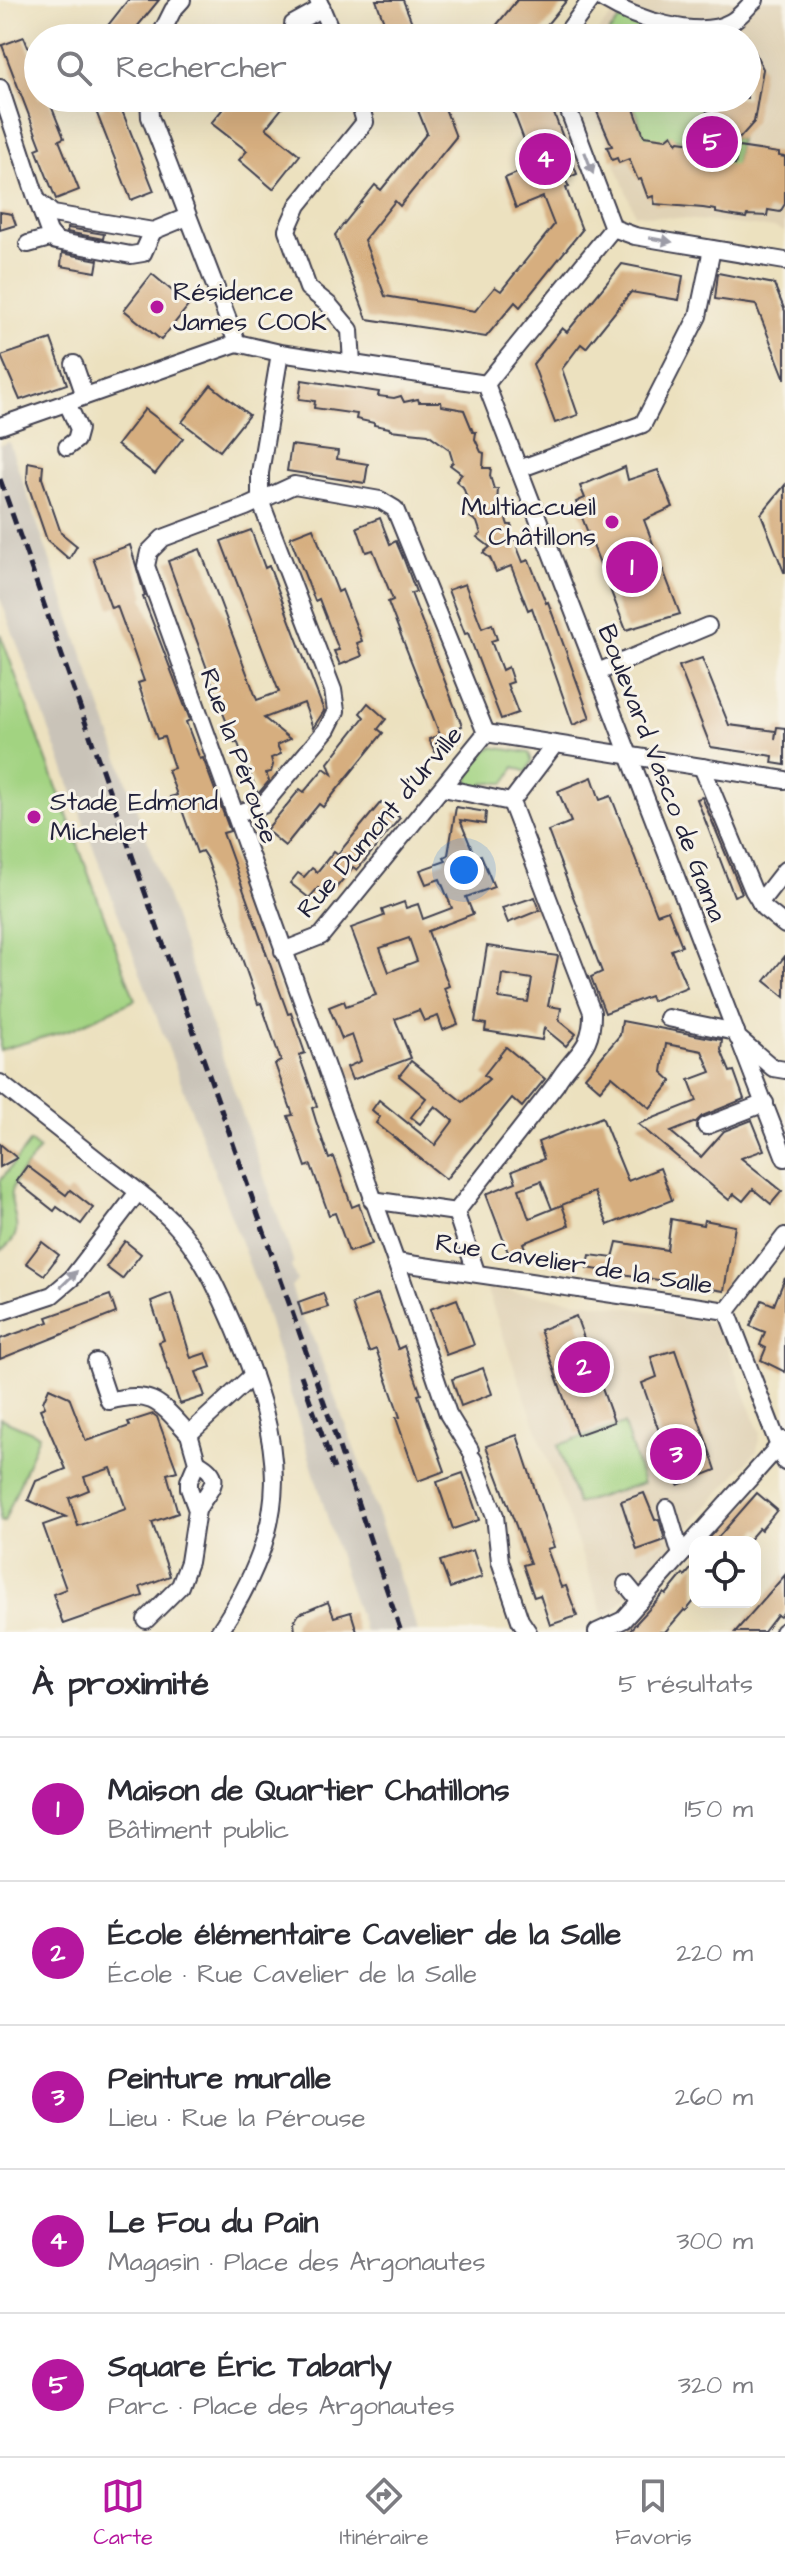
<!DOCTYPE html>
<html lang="fr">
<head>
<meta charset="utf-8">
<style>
  body { margin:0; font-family:"Architects Daughter",sans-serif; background:#f7f7f7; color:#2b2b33 }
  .controls { position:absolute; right:24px; bottom:24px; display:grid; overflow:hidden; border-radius:16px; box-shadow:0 8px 32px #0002 }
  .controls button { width:72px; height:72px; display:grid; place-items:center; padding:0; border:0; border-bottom:2px solid #e1e1e2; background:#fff; color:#2b2b33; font:40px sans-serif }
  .you { position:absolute; left:464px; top:870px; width:28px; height:28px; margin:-20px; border:6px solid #fff; border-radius:50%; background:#1a73e8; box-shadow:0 0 0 12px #1a73e833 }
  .badge { display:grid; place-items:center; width:52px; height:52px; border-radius:50%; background:#b5179e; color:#fff; font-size:26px; font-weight:700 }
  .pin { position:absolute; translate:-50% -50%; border:4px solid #fff; box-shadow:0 2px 8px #0006 }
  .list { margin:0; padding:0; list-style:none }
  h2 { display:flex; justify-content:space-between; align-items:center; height:104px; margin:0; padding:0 32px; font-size:34px }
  h2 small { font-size:26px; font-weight:400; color:#7c7c81 }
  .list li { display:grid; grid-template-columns:52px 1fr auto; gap:24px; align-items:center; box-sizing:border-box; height:144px; padding:0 32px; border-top:2px solid #e1e1e2 }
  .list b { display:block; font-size:30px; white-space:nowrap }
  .list p { margin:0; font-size:26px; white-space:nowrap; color:#7c7c81 }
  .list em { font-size:26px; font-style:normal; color:#7c7c81 }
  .icon { flex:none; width:44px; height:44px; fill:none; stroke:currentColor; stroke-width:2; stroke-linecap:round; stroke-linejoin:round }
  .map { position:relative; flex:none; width:785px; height:1632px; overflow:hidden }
  .search { position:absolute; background:#fff; box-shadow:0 8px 32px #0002; left:24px; right:24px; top:24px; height:88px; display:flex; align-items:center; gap:20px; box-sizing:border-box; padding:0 28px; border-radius:44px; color:#7c7c81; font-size:30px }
  .sheet { height:824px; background:#fff }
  nav { display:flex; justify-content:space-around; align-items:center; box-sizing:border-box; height:112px; border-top:2px solid #e1e1e2; background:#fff; font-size:22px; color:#7c7c81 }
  nav a { display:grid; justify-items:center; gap:4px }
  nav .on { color:#b5179e }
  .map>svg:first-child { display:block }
  .built { fill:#e0d2b5 }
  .industrial { fill:#c9c3b8 }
  .green { fill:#a2d381; stroke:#627a5e; stroke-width:2 }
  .building { fill:#d6ae7f; fill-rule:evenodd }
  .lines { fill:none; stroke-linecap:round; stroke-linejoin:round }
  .minor-casing { stroke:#403f4f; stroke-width:20 }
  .minor { stroke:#fff; stroke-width:16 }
  .rail { stroke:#22223b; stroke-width:5; stroke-dasharray:12 6; stroke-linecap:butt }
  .oneway { fill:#9c9ca7 }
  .poi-dot { fill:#b5179e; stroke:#f7f3e8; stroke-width:3 }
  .labels { text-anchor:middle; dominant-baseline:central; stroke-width:6; stroke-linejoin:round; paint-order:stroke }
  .poi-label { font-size:26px; fill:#22223b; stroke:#f7f3e8; text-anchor:start }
  .street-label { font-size:26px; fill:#22223b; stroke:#f7f3e8 }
</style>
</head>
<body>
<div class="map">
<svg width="785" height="1632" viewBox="0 0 785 1632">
  <rect width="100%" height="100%" fill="#f7f3e8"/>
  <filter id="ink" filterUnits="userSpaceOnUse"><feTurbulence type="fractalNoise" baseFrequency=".0125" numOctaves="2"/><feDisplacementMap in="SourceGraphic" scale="16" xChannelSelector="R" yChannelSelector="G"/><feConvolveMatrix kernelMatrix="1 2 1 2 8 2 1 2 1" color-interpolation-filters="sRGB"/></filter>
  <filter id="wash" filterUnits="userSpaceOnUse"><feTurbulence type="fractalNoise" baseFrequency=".006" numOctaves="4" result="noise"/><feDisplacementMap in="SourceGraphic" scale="32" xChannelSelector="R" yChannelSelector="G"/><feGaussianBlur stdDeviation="1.8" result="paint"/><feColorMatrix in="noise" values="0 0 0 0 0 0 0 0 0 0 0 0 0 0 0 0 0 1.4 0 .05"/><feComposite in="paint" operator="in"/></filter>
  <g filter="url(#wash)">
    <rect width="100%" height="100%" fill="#ece1bf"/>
    <g class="built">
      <polygon points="624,0 785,0 785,232 775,228 635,214 589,98 747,98 747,38 593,38"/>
      <polygon points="486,1288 680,1315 711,1323 721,1333 760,1433 757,1451 615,1609 604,1617"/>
    </g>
    <polygon class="industrial" points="9,442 294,1263 291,1266 297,1281 291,1286 302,1319 309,1328 364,1475 418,1632 365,1632 341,1563 261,1296 0,598 0,445"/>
    <g class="green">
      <polygon points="619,20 650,25 655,38 605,38"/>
      <path d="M630,98C671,98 705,91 723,136L739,139L735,167L716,162L702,170L694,144L668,137L647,155L638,116Z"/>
      <polygon points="0,633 135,1000 72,1029 0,1050"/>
      <path d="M492,747L529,753L532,761L527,772L515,767L505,783H485L480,791L468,789C468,772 478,756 492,747Z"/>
      <path d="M30,1142L39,1150C31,1162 17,1174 13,1187C5,1211 33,1231 0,1251V1181Z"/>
      <polygon points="0,1418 39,1435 4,1522 0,1521"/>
      <polygon points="624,1424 643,1483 577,1504 558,1445"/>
    </g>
    <g id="blocks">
      <g class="building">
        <polygon points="128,0 159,0 128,38 98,38"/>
        <polygon points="376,0 403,0 418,38 390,38"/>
        <polygon points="517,0 567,0 536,38 486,38"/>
        <polygon points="747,36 763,69 754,122 739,139 723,136 716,119 700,105 707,98 747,98"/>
        <polygon points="24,37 38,72 38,98 48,98 64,138 59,140 79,190 56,199 36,149 41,147 2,45"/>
        <polygon points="100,98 117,98 154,191 131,200 96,111 104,108"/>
        <polygon points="232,98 290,98 266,128 300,155 273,189 239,160 247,151 211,123"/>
        <polygon points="413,98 441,98 456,137 400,206 395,201 364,240 385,296 475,311 495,287 501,291 554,225 543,197 516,208 505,178 534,166 508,98 548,98 577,174 565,179 569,187 566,188 582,230 520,307 515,302 486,337 367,319 335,235 375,185 381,190 427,133"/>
        <polygon points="591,98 630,98 644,136 666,139 672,134 677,143 679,141 693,143 698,159 735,165 738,147 779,153 779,156 785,157 785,204 780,212 768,210 767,216 747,215 746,218 716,213 716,210 703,208 655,204 653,196 648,198 641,179 638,180 629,159 619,163 617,158 612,160 607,147 612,146"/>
        <polygon points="0,212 12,214 16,225 0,230"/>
        <polygon points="68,228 104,234 103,239 67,232"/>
        <polygon points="62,253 98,260 96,272 61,266"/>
        <polygon points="622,264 683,276 679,300 631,292 586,348 581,344 562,369 578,415 555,423 533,364 562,328 567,332"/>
        <polygon points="718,273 774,284 785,311 785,379 756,305 715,299"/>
        <polygon points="152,274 189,305 161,340 124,310"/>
        <polygon points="51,339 67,384 20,400 1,356"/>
        <polygon points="302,380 379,392 378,396 394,398 401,396 404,402 418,399 419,402 441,402 442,406 464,410 473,432 476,432 475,439 481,452 484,453 483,468 491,468 490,476 494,489 498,489 497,503 504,504 504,513 508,525 512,525 510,540 518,540 517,547 523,562 529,560 546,603 548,602 590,718 573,725 532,608 528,610 511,566 496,572 490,558 483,553 490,547 477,537 481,534 477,522 470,517 476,511 464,502 467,498 463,487 456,481 462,474 450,465 453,462 449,449 428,434 390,430 389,428 374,425 374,423 356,419 357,414 314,408 315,401 299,399"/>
        <polygon points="211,385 249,415 220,451 182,422"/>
        <polygon points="145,409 183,438 155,474 117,445"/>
        <polygon points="291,445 338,451 337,459 368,464 365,483 287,471"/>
        <polygon points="28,462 43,465 42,478 61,533 77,546 69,559 47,540 27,482"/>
        <polygon points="625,467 628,480 658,470 673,507 644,520 680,614 626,630 576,502 585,498 580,486"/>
        <polygon points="785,485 785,572 784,572 761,514"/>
        <polygon points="380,518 390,544 396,541 404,560 416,592 411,593 462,726 452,730 457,743 435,752 429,739 440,735 388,602 393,600 373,550 366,552 357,527"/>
        <polygon points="313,528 338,592 342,590 362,641 357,643 362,656 340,665 334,651 339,650 329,625 319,599 315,601 290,537"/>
        <polygon points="251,530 265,568 269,566 324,711 313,728 304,703 264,718 290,739 277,745 281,754 271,758 273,765 271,772 266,773 269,781 258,794 237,741 235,743 223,713 168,561 200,549 257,700 279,692 221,541"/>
        <polygon points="130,545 145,596 143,597 190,720 186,722 200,759 203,758 230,831 223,833 288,1014 291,1013 305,1053 299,1055 317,1106 312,1108 316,1121 329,1159 334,1157 352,1207 359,1204 372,1244 349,1252 335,1213 329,1215 311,1165 306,1167 288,1116 293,1115 275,1064 281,1061 272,1035 261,1003 258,1004 207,859 202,851 197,853 181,807 174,809 170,797 177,795 168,770 174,768 164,737 157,739 138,683 144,681 128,636 117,606 111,608 93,558"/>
        <polygon points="465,584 482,628 492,624 497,639 491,641 502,670 508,667 513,682 507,684 518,713 501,719 468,633 465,634 448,590"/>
        <polygon points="702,658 729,725 776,731 775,739 777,727 785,728 785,765 772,763 773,756 711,747 679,666"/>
        <polygon points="368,703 386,719 378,729 383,733 323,807 319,804 285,846 266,830 300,789 304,792 324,768 332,774 328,763 364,717 360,713"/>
        <polygon points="592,777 600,800 611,796 657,914 668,910 682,946 671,950 687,987 652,1001 650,996 605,1013 591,977 602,972 548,831 571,822 558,791"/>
        <polygon points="702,797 742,893 734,896 697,799"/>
        <polygon points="381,802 400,818 357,870 353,867 336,888 330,883 323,893 318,888 309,898 290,883 298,873 304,877 312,868 317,872 334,851 338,854"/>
        <path d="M456,807L486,812L485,824L460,820L475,857L481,855L494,887L466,897L473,914L428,931L449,986L444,988L458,1024L443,1030L438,1016L424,1021L419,1010L395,1019L411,1058L352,1080L347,1067L361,1061L352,1035L342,1039L329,1007L344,1001L346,1006L376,995L351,928L384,916L382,910L404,902L406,908L418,904L423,919L452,908L440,879L426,884L420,870L446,861L444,857L448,855ZM409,938L417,961L389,972L380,948Z"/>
        <polygon points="535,897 540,910 508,923 502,908"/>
        <path d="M487,946L558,956L548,1006L561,1008L559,1020L576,1034L566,1046L544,1028L542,1040L485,1031L486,1024L475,1022ZM502,974L532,979L528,1002L499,998Z"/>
        <polygon points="785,956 785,997 765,981"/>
        <polygon points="622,1021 722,1040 721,1050 730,1072 734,1071 744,1099 702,1116 696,1122 671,1132 701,1157 724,1131 752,1120 764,1150 741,1158 782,1191 771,1204 753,1189 743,1201 734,1194 729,1200 638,1124 697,1101 689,1080 711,1072 702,1051 666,1044 662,1072 672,1081 650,1108 612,1076 600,1090 585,1077 620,1035"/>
        <polygon points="506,1047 545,1079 522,1107 512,1098 446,1179 376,1123 380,1117 372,1110 379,1100 435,1145 453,1121 435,1106 420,1124 411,1117 426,1098 399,1076 411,1061 463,1102 489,1079 484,1075"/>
        <polygon points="602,1117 628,1181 660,1168 672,1200 608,1225 594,1192 552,1209 541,1181 519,1189 528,1216 530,1218 562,1205 569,1225 523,1243 527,1254 511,1260 486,1194 516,1182 512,1171 544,1159 538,1142"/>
        <polygon points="0,1144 17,1158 0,1167"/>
        <polygon points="27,1166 66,1195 70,1190 93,1208 81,1224 57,1207 54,1211 16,1181"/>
        <polygon points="671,1219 703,1225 704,1220 735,1226 724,1291 587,1268 590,1255 613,1258 617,1242 667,1250"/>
        <polygon points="125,1241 141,1254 122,1279 106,1267"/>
        <polygon points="42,1242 59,1255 44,1275 26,1263"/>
        <polygon points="785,1278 785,1372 761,1360 766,1348 760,1345 765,1332 750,1326 762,1300 774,1305"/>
        <polygon points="171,1293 191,1358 206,1353 211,1367 196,1372 205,1396 180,1404 159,1342 164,1340 151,1301"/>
        <polygon points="323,1293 328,1307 302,1315 298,1302"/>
        <polygon points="378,1294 398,1349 404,1346 421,1394 418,1395 445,1471 418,1481 396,1418 400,1417 376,1349 369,1352 352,1304"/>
        <polygon points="110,1295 116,1313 0,1359 0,1339 49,1322 47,1317"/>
        <polygon points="457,1299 474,1345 446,1355 430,1309"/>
        <polygon points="576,1316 614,1422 577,1435 540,1330"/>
        <polygon points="675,1350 716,1470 678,1485 642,1383 657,1377 651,1357"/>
        <polygon points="483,1368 492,1394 461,1406 452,1379"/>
        <path d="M49,1388L69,1397L86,1441L130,1426L128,1422L153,1414L157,1417L177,1471L167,1474L178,1513L152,1522L170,1576L140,1587L143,1596L63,1624L53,1594L66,1589L43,1525L66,1517L28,1500L36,1481L66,1469L40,1409L45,1407L43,1402ZM111,1468L126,1509L78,1526L69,1498L89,1490L84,1477Z"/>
        <polygon points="517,1435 554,1547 547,1549 561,1587 566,1586 577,1616 550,1625 540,1595 534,1597 523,1565 530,1563 486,1446"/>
        <polygon points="463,1473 479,1520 453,1529 437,1482"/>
        <polygon points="644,1493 655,1520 659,1519 665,1540 637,1550 621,1501"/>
        <polygon points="757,1493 777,1510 761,1530 759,1528 747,1542 714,1542"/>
        <polygon points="473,1550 482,1577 450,1588 440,1561"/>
        <polygon points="695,1564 695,1600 686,1611 684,1610 665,1632 628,1632 664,1593 666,1595 683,1574 685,1576"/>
        <polygon points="785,1575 785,1610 780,1617 777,1615 764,1632 735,1632"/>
        <polygon points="328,1602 334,1617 351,1612 357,1632 295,1632 294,1622 299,1614"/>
      </g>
    </g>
  </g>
  <g filter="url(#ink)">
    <use href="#blocks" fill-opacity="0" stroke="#403f4f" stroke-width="2"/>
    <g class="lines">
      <g class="minor-casing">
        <g id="minor">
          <polyline points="318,0 334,38"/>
          <path d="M604,0C634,18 698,41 731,22C740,17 747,7 755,0"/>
          <polyline points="293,24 322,8"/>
          <polyline points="159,38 173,10 182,0"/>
          <polyline points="563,38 591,0"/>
          <polyline points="0,88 37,200 53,214 153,231 187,217"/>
          <polyline points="149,98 150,117 237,343"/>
          <polyline points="564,98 613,228"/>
          <polyline points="38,202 49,232 56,241 131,255 143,253 153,231"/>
          <polyline points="613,228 635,236 785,261"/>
          <polyline points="28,244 53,237"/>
          <polyline points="237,343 280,353 486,384"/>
          <polyline points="74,364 85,396"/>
          <polyline points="352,364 350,330 329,305 308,288 287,230 298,205 365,122 358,98"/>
          <polyline points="486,384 738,1038 773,1068 785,1070"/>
          <polyline points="486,384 613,228"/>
          <polyline points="67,403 79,429 76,440 67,447"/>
          <polyline points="0,426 237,343"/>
          <polyline points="519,469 643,424 698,316 712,249"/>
          <polyline points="598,672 708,626"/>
          <polyline points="702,767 753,890 764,908 785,925"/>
          <polyline points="443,788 511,802"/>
          <polyline points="235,814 263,805 327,729 336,711 333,690 260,500 260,473 280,353"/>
          <polyline points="760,902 785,870"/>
          <polyline points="283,951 321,936 486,733 785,780"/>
          <polyline points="668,1018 736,1032"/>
          <polyline points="741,1044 785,1158"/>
          <path d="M0,1083C35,1111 70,1138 105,1166C127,1183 151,1200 171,1220C201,1251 218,1290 235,1329C285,1449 294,1519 219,1632"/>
          <polyline points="706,1126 765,1103"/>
          <polyline points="372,1200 456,1212"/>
          <polyline points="396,1262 727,1311 785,1462"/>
          <path d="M476,1272L456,1212L556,1084C573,1054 593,1051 592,1012L511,802L555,744"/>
          <polyline points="727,1311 785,1236"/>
          <polyline points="0,1312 52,1295 72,1278 138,1192"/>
          <path d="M96,1362L109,1401C153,1389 161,1404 189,1434"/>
          <polyline points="470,1450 448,1414 396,1262 146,566 149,552 163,538 246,507 294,485 380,500 395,509 486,733"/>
          <polyline points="473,1459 495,1516 500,1561 520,1620 528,1632"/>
          <path d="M197,1462C227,1478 209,1488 197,1510"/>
          <polyline points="667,1508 681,1555"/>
          <polyline points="626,1584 640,1601"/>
          <polyline points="146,1620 180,1586 189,1562 197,1510 189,1488 189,1481 197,1462 189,1434 253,1375"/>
          <polyline points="597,1632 623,1620 784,1440"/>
          <polyline points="783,1632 785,1631"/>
        </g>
      </g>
      <use href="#minor" class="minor"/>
      <g class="rail">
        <polyline points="0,479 330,1420 401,1632"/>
        <polyline points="301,1375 334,1469"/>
      </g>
    </g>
    <defs><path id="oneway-solid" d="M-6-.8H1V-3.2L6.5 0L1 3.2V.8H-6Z" transform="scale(2)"/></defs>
    <g class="oneway">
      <use href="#oneway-solid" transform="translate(589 163) rotate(69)"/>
      <use href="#oneway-solid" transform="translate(661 240) rotate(10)"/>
      <use href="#oneway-solid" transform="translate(69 1279) rotate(-45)"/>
    </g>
  </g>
  <g class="poi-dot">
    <circle cx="157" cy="307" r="8"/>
    <circle cx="612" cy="522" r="8"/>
    <circle cx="34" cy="817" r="8"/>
  </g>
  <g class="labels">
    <g class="poi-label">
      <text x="173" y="292">Résidence<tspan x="173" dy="30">James COOK</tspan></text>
      <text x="596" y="507" text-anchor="end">Multiaccueil<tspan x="596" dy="30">Châtillons</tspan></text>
      <text x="50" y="802">Stade Edmond<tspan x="50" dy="30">Michelet</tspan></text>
    </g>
    <g class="street-label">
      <text transform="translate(239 756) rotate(70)">Rue la Pérouse</text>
      <text transform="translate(662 773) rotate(69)">Boulevard Vasco de Gama</text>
      <text transform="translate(380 822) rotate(-50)">Rue Dumont d'Urville</text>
      <text transform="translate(574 1264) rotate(9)">Rue Cavelier de la Salle</text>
    </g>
  </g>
</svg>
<div class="controls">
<button><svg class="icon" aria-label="locate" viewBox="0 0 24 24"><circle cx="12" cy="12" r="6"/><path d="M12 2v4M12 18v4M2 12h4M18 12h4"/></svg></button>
</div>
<div class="you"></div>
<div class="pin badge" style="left:632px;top:567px">1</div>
<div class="pin badge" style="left:584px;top:1367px">2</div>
<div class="pin badge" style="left:676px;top:1454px">3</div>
<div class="pin badge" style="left:545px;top:159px">4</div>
<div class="pin badge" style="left:712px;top:142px">5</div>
<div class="search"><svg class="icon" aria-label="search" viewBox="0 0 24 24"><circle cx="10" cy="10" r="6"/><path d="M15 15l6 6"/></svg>Rechercher</div>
</div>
<section class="sheet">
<h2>À proximité<small>5 résultats</small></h2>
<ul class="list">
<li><span class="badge">1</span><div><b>Maison de Quartier Chatillons</b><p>Bâtiment public</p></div><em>150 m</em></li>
<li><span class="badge">2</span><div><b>École élémentaire Cavelier de la Salle</b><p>École · Rue Cavelier de la Salle</p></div><em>220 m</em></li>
<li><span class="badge">3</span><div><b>Peinture muralle</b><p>Lieu · Rue la Pérouse</p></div><em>260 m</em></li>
<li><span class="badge">4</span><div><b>Le Fou du Pain</b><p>Magasin · Place des Argonautes</p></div><em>300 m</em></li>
<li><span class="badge">5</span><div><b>Square Éric Tabarly</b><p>Parc · Place des Argonautes</p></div><em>320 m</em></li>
</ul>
</section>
<nav>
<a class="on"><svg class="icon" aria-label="map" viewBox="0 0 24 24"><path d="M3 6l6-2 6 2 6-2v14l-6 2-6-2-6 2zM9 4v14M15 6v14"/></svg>Carte</a>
<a><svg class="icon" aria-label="directions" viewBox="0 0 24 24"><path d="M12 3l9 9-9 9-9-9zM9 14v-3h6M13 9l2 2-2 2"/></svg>Itinéraire</a>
<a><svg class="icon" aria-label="saved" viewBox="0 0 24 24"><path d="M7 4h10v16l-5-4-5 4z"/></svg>Favoris</a>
</nav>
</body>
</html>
